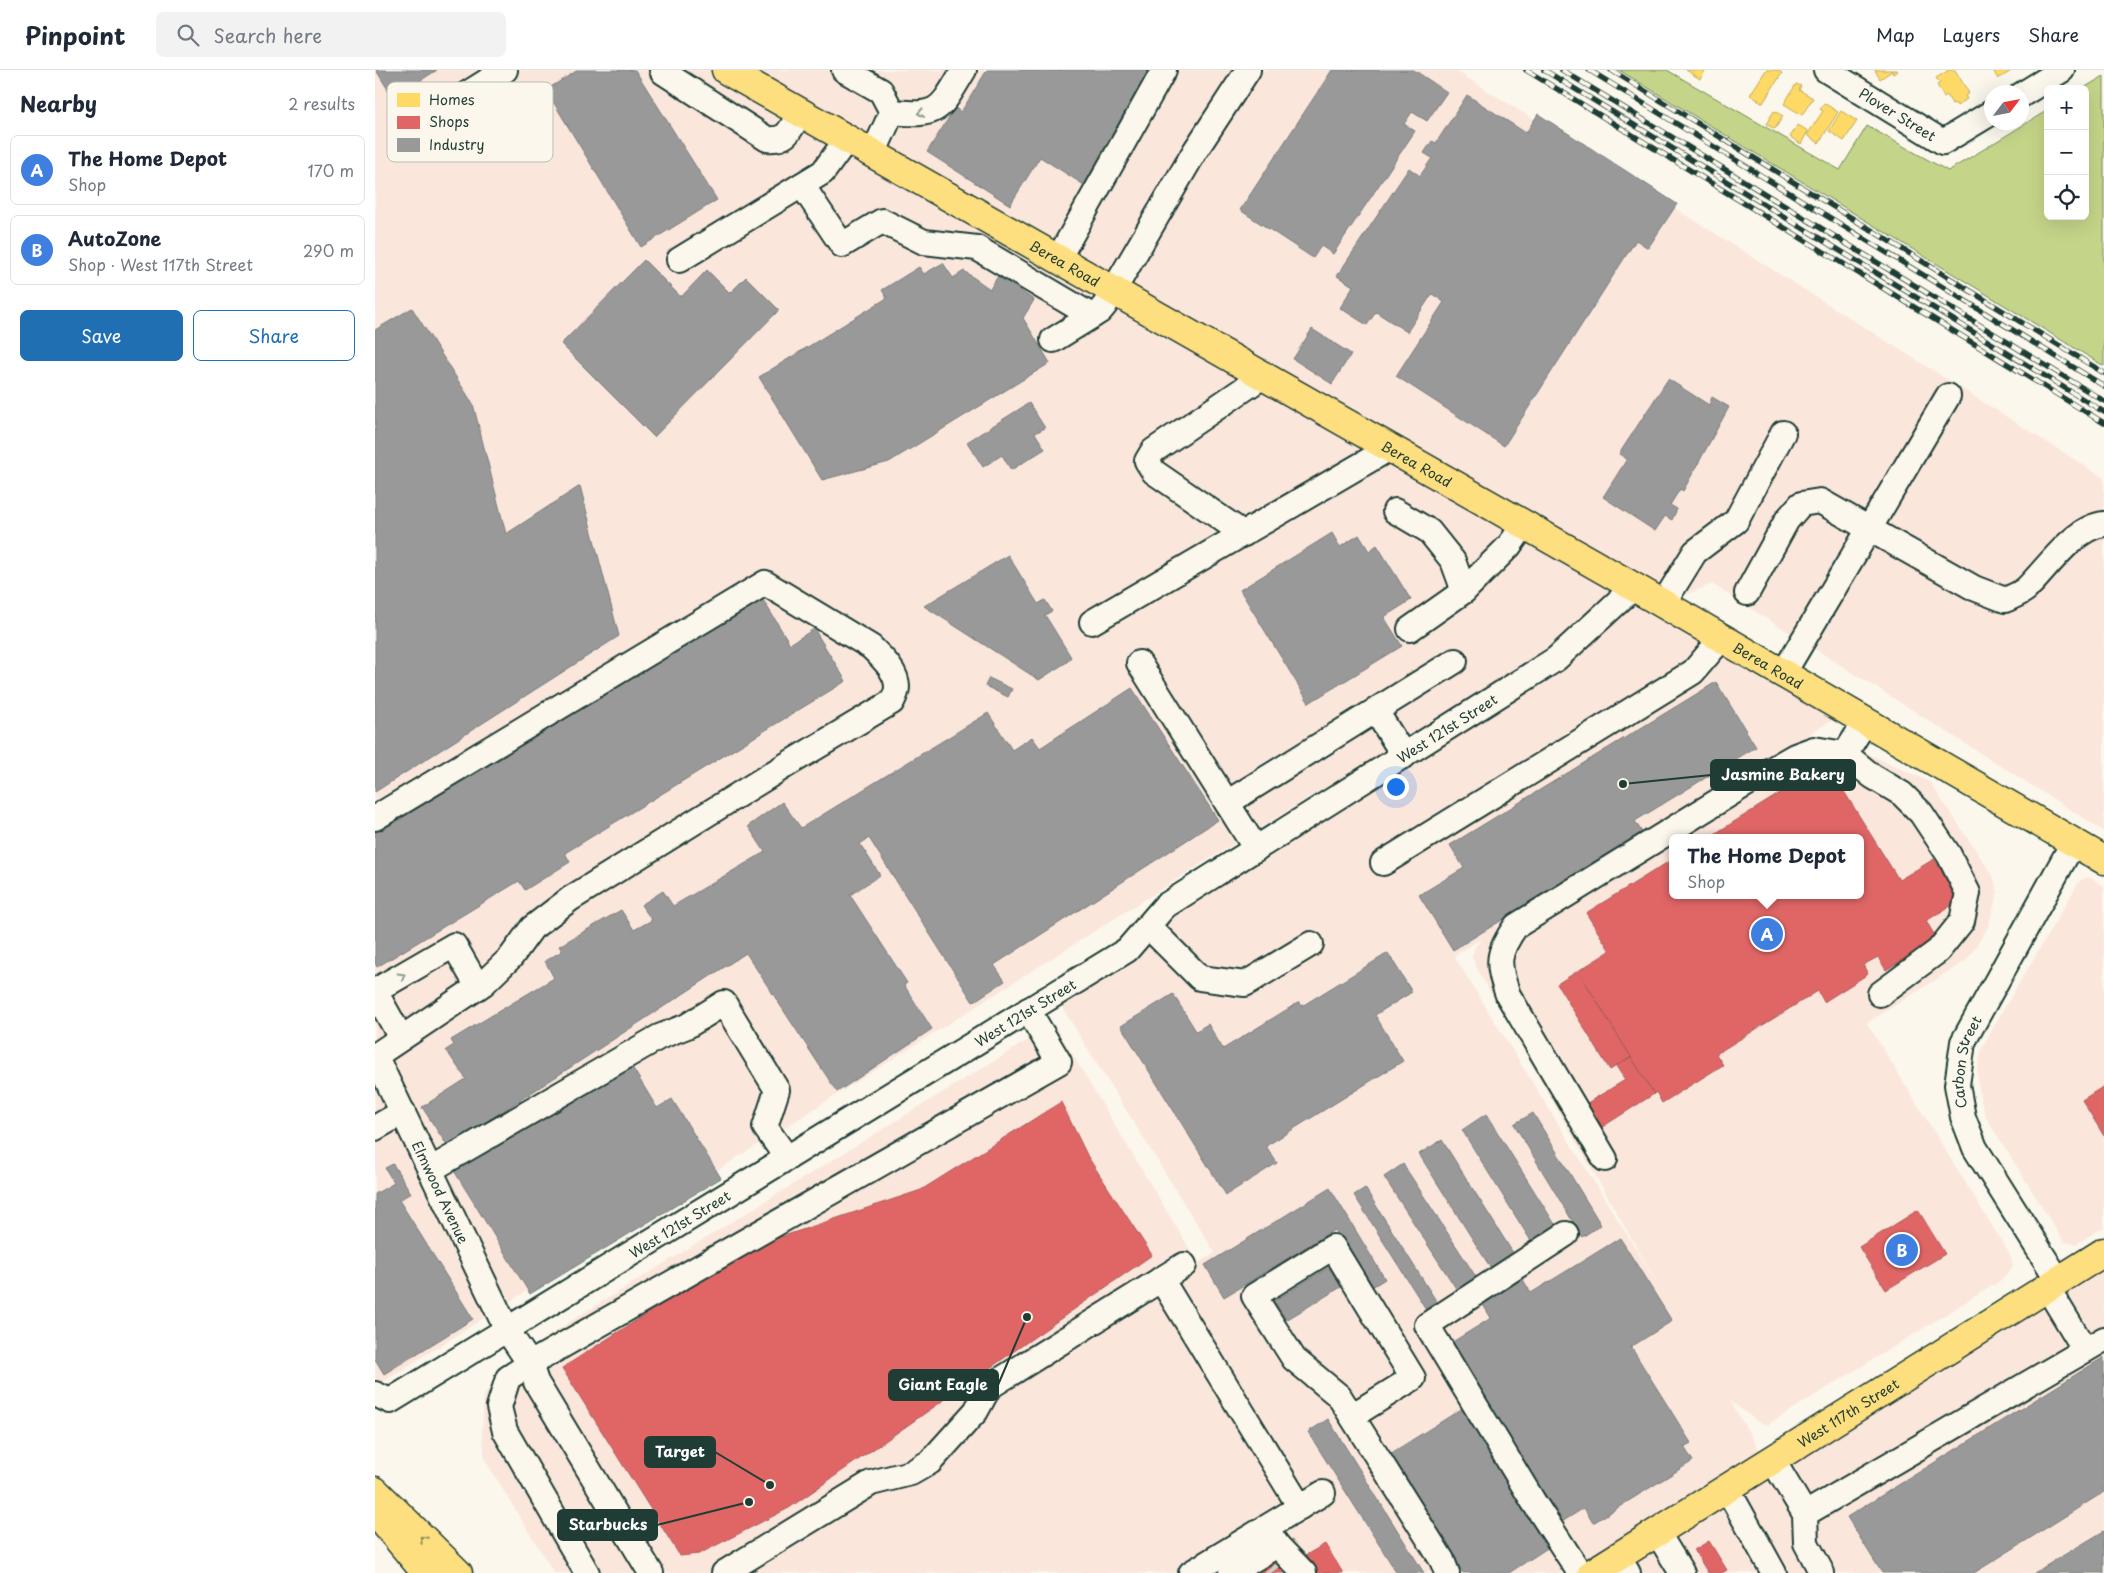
<!DOCTYPE html>
<html lang="en">
<head>
<meta charset="utf-8">
<style>
  body { margin:0; font-family:"Playpen Sans",sans-serif; background:#f2f2f3; color:#1f2937 }
  .controls { position:absolute; right:15px; top:15px; display:grid; overflow:hidden; border-radius:8px; box-shadow:0 5px 20px #0002 }
  .controls button { width:45px; height:45px; display:grid; place-items:center; padding:0; border:0; border-bottom:1px solid #e0e1e3; background:#fff; color:#1f2937; font:25px sans-serif }
  .compass { position:absolute; left:1609px; top:15px; width:45px; height:45px; border-radius:50%; background:#fff; box-shadow:0 5px 20px #0002; rotate:58deg }
  .you { position:absolute; left:1020px; top:716px; width:18px; height:18px; margin:-12px; border:4px solid #fff; border-radius:50%; background:#1a73e8; box-shadow:0 0 0 8px #1a73e833 }
  .badge { display:grid; place-items:center; width:32px; height:32px; border-radius:50%; background:#1f6fb2; color:#fff; font-size:16px; font-weight:700 }
  .pin { position:absolute; translate:-50% -50%; border:2px solid #fff; box-shadow:0 1px 5px #0006 }
  .popup { position:absolute; left:1294px; top:764px; width:195px; height:65px; box-sizing:border-box; display:grid; place-content:center; border-radius:8px; background:#fff; filter:drop-shadow(0 1px 4px #0005); font-size:16px; white-space:nowrap; color:#747a83 }
  .popup b { font-size:19px; color:#1f2937 }
  .popup::after { content:''; position:absolute; left:50%; top:100%; margin-left:-10px; border:10px solid transparent; border-top-color:#fff }
  .list { margin:0; padding:0; list-style:none }
  h2 { display:flex; justify-content:space-between; align-items:center; height:65px; margin:0; padding:0 20px; font-size:21px }
  h2 small { font-size:16px; font-weight:400; color:#747a83 }
  .list li { display:grid; grid-template-columns:32px 1fr auto; gap:15px; align-items:center; box-sizing:border-box; height:70px; margin:0 10px 10px; padding:0 10px; border:1px solid #e0e1e3; border-radius:8px }
  .list b { display:block; font-size:19px; white-space:nowrap }
  .list p { margin:0; font-size:16px; white-space:nowrap; color:#747a83 }
  .list em { font-size:16px; font-style:normal; color:#747a83 }
  .actions { display:flex; gap:10px; padding:15px 20px }
  .actions a { flex:1; padding:11px 0; border:1px solid #1f6fb2; border-radius:8px; text-align:center; font-size:18px; color:#1f6fb2 }
  .actions .main { background:#1f6fb2; color:#fff }
  .icon { flex:none; width:28px; height:28px; fill:none; stroke:currentColor; stroke-width:2; stroke-linecap:round; stroke-linejoin:round }
  .map { position:relative; flex:none; width:1729px; height:1503px; overflow:hidden }
  header { display:flex; align-items:center; gap:30px; box-sizing:border-box; height:70px; padding:0 25px; background:#fff; border-bottom:1px solid #e0e1e3 }
  header strong { font-size:24px }
  nav { display:flex; gap:28px; margin-inline-start:auto; font-size:18px }
  .search { width:350px; height:45px; background:#f2f2f3; display:flex; align-items:center; gap:12px; box-sizing:border-box; padding:0 18px; border-radius:8px; color:#747a83; font-size:19px }
  main { display:flex }
  aside { flex:1; background:#fff }
  .map>svg:first-child { display:block }
  .built { fill:#fbe6dc; fill-rule:evenodd }
  .green { fill:#c4d488; stroke:#72885e }
  .homes { fill:#ffd966; stroke:#bcaa57 }
  .shops { fill:#e06666; stroke:#a65a57 }
  .industry { fill:#999; stroke:#747d7b }
  .lines { fill:none; stroke-linecap:round; stroke-linejoin:round }
  .minor-tunnel { stroke:#cfd2c7; stroke-width:24; stroke-dasharray:24 12; stroke-linecap:butt }
  .minor-casing { stroke:#1f3d34; stroke-width:28 }
  .major-casing { stroke:#1f3d34; stroke-width:31 }
  .highway-casing { stroke:#1f3d34; stroke-width:31 }
  .minor { stroke:#fbf7ec; stroke-width:24 }
  .major { stroke:#fddf80; stroke-width:28 }
  .highway { stroke:#fddf80; stroke-width:28 }
  .rail-casing { stroke:#1f3d34; stroke-width:5.5 }
  .rail { stroke:#fbf7ec; stroke-width:4; stroke-dasharray:11; stroke-linecap:butt }
  .oneway { stroke:#8d9a90 }
  .oneway2 { stroke:#8e8e5a }
  .labels { text-anchor:middle; dominant-baseline:central; stroke-width:5; stroke-linejoin:round; paint-order:stroke }
  .street-label { font-size:14px; fill:#1f3d34; stroke:#fbf7ec }
  .key { fill:#fbf7ec; stroke:#b9bfb5; stroke-width:1 }
  .key-label { font-size:14px; fill:#1f3d34 }
  .leader { fill:none; stroke:#1f3d34; stroke-width:2 }
  .callout-dot { fill:#1f3d34; stroke:#fbf7ec; stroke-width:2 }
  .callout { fill:#1f3d34; stroke:#1f3d34; stroke-width:2 }
  .callout-label { font-size:15px; text-anchor:middle; font-weight:bold; fill:#fff }
</style>
</head>
<body>
<header>
<strong>Pinpoint</strong>
<div class="search"><svg class="icon" aria-label="search" viewBox="0 0 24 24"><circle cx="10" cy="10" r="6"/><path d="M15 15l6 6"/></svg>Search here</div>
<nav><a>Map</a><a>Layers</a><a>Share</a></nav>
</header>
<main>
<aside>
<h2>Nearby<small>2 results</small></h2>
<ul class="list">
<li><span class="badge" style="background:#3f7fe0">A</span><div><b>The Home Depot</b><p>Shop</p></div><em>170 m</em></li>
<li><span class="badge" style="background:#3f7fe0">B</span><div><b>AutoZone</b><p>Shop · West 117th Street</p></div><em>290 m</em></li>
</ul>
<div class="actions"><a class="main">Save</a><a>Share</a></div>
</aside>
<div class="map">
<svg width="1729" height="1503" viewBox="0 0 1729 1503">
  <rect width="100%" height="100%" fill="#fbf7ec"/>
  <filter id="ink" filterUnits="userSpaceOnUse"><feTurbulence type="fractalNoise" baseFrequency=".02" numOctaves="2"/><feDisplacementMap in="SourceGraphic" scale="10" xChannelSelector="R" yChannelSelector="G"/><feConvolveMatrix kernelMatrix="1 2 1 2 8 2 1 2 1" color-interpolation-filters="sRGB"/></filter>
  <g filter="url(#ink)">
    <g class="built">
      <path d="M0,0H1080L1729,408V761L1337,514L1283,536L1468,643L1427,669H1460L1555,712L1618,806L1623,822L1613,857L1592,890L1492,953L1635,1185L1638,1196L1628,1209L1392,1355L1382,1351L1355,1331L1389,1387L1196,1503H179L110,1390L107,1362L109,1326L128,1298L202,1247L679,954L823,1193L840,1183L683,931L797,841L1155,620L1190,596L1172,581L802,809L0,1317ZM1298,768H1486V825H1298ZM1106,869L1100,877L1097,887L1102,899L1282,1213L1079,886Z"/>
      <polygon points="1714,807 1729,816 1729,1157 1701,1174 1689,1172 1612,1049 1605,1028 1602,1000 1607,978 1624,947 1705,810"/>
      <polygon points="1729,1182 1729,1503 1217,1503"/>
    </g>
    <polygon class="green" points="1244,0 1292,0 1465,100 1492,56 1573,101 1673,40 1673,146 1710,146 1710,19 1707,19 1729,6 1729,296"/>
    <g class="homes">
      <polygon points="1311,0 1331,0 1325,9"/>
      <polygon points="1391,0 1402,0 1407,3 1388,33 1375,25"/>
      <polygon points="1500,0 1522,0 1523,1 1518,4 1517,1 1505,9"/>
      <polygon points="1574,0 1580,0 1594,23 1590,26 1592,29 1582,36 1580,33 1577,34 1572,25 1569,27 1562,15 1565,13 1561,8"/>
      <polygon points="1618,0 1638,0 1623,9"/>
      <polygon points="1421,14 1426,16 1424,20 1438,28 1427,45 1409,34"/>
      <polygon points="1449,33 1463,42 1444,73 1432,65 1448,41 1445,39"/>
      <polygon points="1399,41 1408,46 1400,59 1391,54"/>
      <polygon points="1466,41 1482,51 1469,71 1454,61"/>
      <polygon points="1423,55 1433,61 1426,74 1415,67"/>
    </g>
    <g class="shops">
      <polygon points="1452,694 1524,810 1559,789 1585,830 1551,851 1562,869 1511,900 1503,887 1488,895 1493,904 1449,932 1443,921 1341,984 1348,995 1287,1033 1281,1022 1279,1024 1203,901 1235,881 1211,843 1298,789 1298,825 1486,825 1486,768 1333,768"/>
      <polygon points="1203,901 1256,987 1235,1000 1182,914"/>
      <polygon points="1256,987 1279,1024 1224,1059 1209,1035 1250,1010 1241,996"/>
      <polygon points="1729,1016 1729,1066 1707,1030"/>
      <polygon points="686,1032 713,1087 777,1185 414,1438 324,1484 305,1486 187,1298 376,1177 546,1120"/>
      <polygon points="1543,1140 1570,1184 1511,1220 1484,1177"/>
      <polygon points="1334,1471 1352,1500 1347,1503 1333,1503 1319,1480"/>
      <polygon points="950,1474 968,1503 942,1503 931,1485"/>
      <polygon points="905,1487 915,1503 880,1503"/>
    </g>
    <g class="industry">
      <polygon points="1,0 62,0 18,28"/>
      <polygon points="203,0 260,0 342,130 266,177 171,20"/>
      <polygon points="612,0 772,0 779,4 709,115 665,87 635,135 552,82 580,38 586,42"/>
      <polygon points="957,0 1039,0 1072,22 1052,51 1037,42 1029,54 1040,61 958,184 946,176 938,188 865,140"/>
      <polygon points="1092,25 1151,63 1163,44 1302,134 1273,178 1261,170 1129,376 1021,306 1069,232 1057,224 1032,262 1001,242 992,255 965,238 978,216 962,206 1034,98 1045,106 1057,88 1049,83 1057,71 1061,73"/>
      <polygon points="269,190 306,227 332,200 355,223 371,207 404,240 279,367 186,274"/>
      <polygon points="568,193 578,208 589,201 615,219 623,206 659,230 648,248 675,293 514,392 447,410 384,307 512,228 507,220 544,197 549,204"/>
      <polygon points="37,238 98,334 131,464 205,416 244,566 0,722 0,260"/>
      <polygon points="937,259 976,284 957,314 918,289"/>
      <polygon points="1293,309 1334,335 1337,327 1354,337 1308,421 1305,419 1295,435 1302,439 1297,450 1290,446 1280,461 1228,427 1252,389 1244,384"/>
      <polygon points="654,333 670,358 660,363 670,379 636,400 627,385 608,397 592,372"/>
      <polygon points="957,463 965,477 984,465 994,481 1002,475 1036,530 1009,547 1027,576 934,633 865,520"/>
      <polygon points="633,485 663,534 670,530 677,541 670,545 696,587 692,592 664,610 549,536"/>
      <polygon points="385,525 415,574 439,559 471,611 190,783 195,792 150,820 144,811 2,897 0,893 0,761"/>
      <polygon points="614,608 637,619 633,627 610,616"/>
      <polygon points="1341,612 1381,677 1260,751 1268,764 1078,880 1044,825 1089,798 1075,775"/>
      <polygon points="757,618 843,750 619,895 630,911 598,932 494,768 485,774 505,805 475,825 532,913 529,915 557,959 462,1022 371,883 73,1077 47,1037 91,1009 71,980 79,975 76,970 179,908 170,891 187,881 184,876 246,840 259,860 277,850 266,835 288,821 298,836 390,782 373,756 407,732 426,758 613,643 637,680 657,667 665,678"/>
      <polygon points="1013,883 1037,922 1000,945 1028,991 891,1076 902,1093 851,1125 746,956 798,924 821,961 833,954 848,979 924,932 927,936"/>
      <polygon points="254,992 282,1038 297,1029 346,1108 155,1224 78,1099"/>
      <polygon points="1158,1043 1226,1155 1207,1167 1139,1054"/>
      <polygon points="1111,1044 1186,1164 1161,1179 1087,1060"/>
      <polygon points="1067,1070 1140,1186 1117,1200 1044,1084"/>
      <polygon points="18,1094 36,1123 24,1130 98,1249 9,1304 0,1289 0,1124 19,1113 10,1098"/>
      <polygon points="1028,1094 1103,1210 1084,1223 1009,1107"/>
      <polygon points="955,1118 1010,1209 989,1222 985,1203 959,1160 849,1227 830,1195"/>
      <polygon points="990,1118 1065,1237 1054,1244 979,1125"/>
      <polygon points="1245,1168 1297,1251 1256,1277 1316,1373 1309,1377 1318,1391 1218,1453 1209,1438 1182,1455 1071,1276 1116,1248 1107,1233 1147,1208 1156,1223"/>
      <polygon points="954,1197 966,1217 911,1250 899,1231"/>
      <polygon points="1729,1287 1729,1422 1599,1503 1507,1503 1472,1447"/>
      <polygon points="1088,1338 1174,1477 1134,1503 1088,1503 1013,1385"/>
      <polygon points="953,1349 1049,1503 1022,1503 933,1362"/>
      <polygon points="1729,1461 1729,1503 1659,1503"/>
    </g>
    <g class="lines">
      <polyline class="minor-tunnel" points="893,1499 896,1503"/>
      <g class="minor-casing">
        <g id="minor">
          <path d="M287,0L288,2L392,69C414,71 415,59 425,42"/>
          <polyline points="469,0 506,21 517,42 498,84"/>
          <path id="s1" d="M1451,0L1568,72L1616,43"/>
          <polyline points="1646,25 1687,0"/>
          <path d="M517,42C566,47 565,39 589,0"/>
          <polyline points="52,49 130,0"/>
          <polyline points="427,115 467,175 507,151 549,172 602,178 717,246"/>
          <polyline points="683,189 789,0"/>
          <polyline points="304,190 448,102 472,69"/>
          <polyline points="678,270 725,241 730,235 820,81 873,0"/>
          <polyline points="1020,441 1054,461 1078,491 1089,521"/>
          <polyline points="869,464 779,402 772,391 778,381 888,306"/>
          <path d="M1372,523L1412,450L1426,434L1445,431L1599,518L1630,530C1636,527 1645,524 1651,519C1671,500 1699,457 1729,454"/>
          <polyline points="1288,534 1320,482 1361,451 1408,363"/>
          <polyline points="717,552 1015,378"/>
          <polyline points="1035,559 1089,521 1134,476 1149,455"/>
          <polyline points="764,593 881,779"/>
          <polyline points="1408,604 1573,326"/>
          <polyline points="1001,641 1029,686"/>
          <polyline points="1490,652 1470,684 1497,706 1527,724 1546,743 1574,785 1593,823 1587,851 1563,881 1505,924"/>
          <polyline points="852,733 1080,591"/>
          <path d="M0,748L390,513L496,577C506,587 522,601 522,617C522,622 519,628 517,632L413,694L195,829L157,858L136,887L109,913L0,986"/>
          <polyline points="1008,793 1318,602 1347,568"/>
          <polyline points="773,856 825,908 870,914 936,874"/>
          <polyline points="26,968 0,921 79,875 103,917"/>
          <path id="s2" d="M0,985L132,1260L155,1294L161,1312L276,1503"/>
          <polyline points="0,1058 28,1042"/>
          <path d="M1230,1089L1133,925C1122,894 1121,884 1141,856L1366,717L1420,686L1439,679L1470,684"/>
          <polyline points="55,1100 284,967 312,956 349,933 402,1020 390,1057 412,1088"/>
          <polyline points="1191,1164 1052,1255 1158,1431 1205,1503"/>
          <polyline points="786,1209 925,1437"/>
          <path id="s3" d="M1683,1210L1600,1078L1588,1047L1582,1015L1588,972L1698,773"/>
          <polyline points="1672,1217 1710,1280"/>
          <path id="s4" d="M0,1324L15,1331L752,880L790,836L1181,589L1259,517"/>
          <polyline points="977,1346 1038,1308 958,1177 879,1226 919,1289 964,1326 1067,1490 1072,1503"/>
          <polyline points="1397,1389 1430,1444 1431,1473 1447,1503"/>
          <polyline points="1352,1418 1399,1503"/>
          <polyline points="1430,1444 1729,1269"/>
          <polyline points="1282,1462 1307,1503"/>
          <polyline points="902,1475 929,1503"/>
          <polyline points="1243,1487 1253,1503"/>
          <polyline points="212,1503 130,1361 124,1337 133,1308 155,1294 684,992 653,940"/>
          <polyline points="349,1503 496,1413 536,1403 555,1392 601,1341 614,1317 809,1195"/>
          <polyline points="816,1503 948,1423"/>
          <polyline points="856,1503 902,1475 891,1458"/>
        </g>
      </g>
      <g class="major-casing">
        <g id="major">
          <path id="s5" d="M351,0L1259,517L1729,790"/>
          <path id="s6" d="M1217,1503L1729,1182"/>
        </g>
      </g>
      <g class="highway-casing">
        <g id="highway">
          <polyline points="0,1421 83,1503"/>
          <polyline points="7,1450 51,1503"/>
        </g>
      </g>
      <use href="#minor" class="minor"/>
      <use href="#major" class="major"/>
      <use href="#highway" class="highway"/>
      <g class="rail-casing">
        <g id="rail">
          <polyline points="1151,0 1729,353"/>
          <polyline points="1169,0 1729,342"/>
          <polyline points="1187,0 1729,331"/>
          <polyline points="1214,0 1729,316"/>
          <polyline points="1236,0 1729,303"/>
        </g>
      </g>
      <use href="#rail" class="rail"/>
    </g>
    <defs><path id="oneway-chevron" d="M-2-3.5L2.5 0L-2 3.5" fill="none" stroke-width="1.6" stroke-linecap="round" stroke-linejoin="round" transform="scale(1.25)"/></defs>
    <g class="oneway">
      <use href="#oneway-chevron" transform="translate(546 43) rotate(170)"/>
      <use href="#oneway-chevron" transform="translate(27 906) rotate(-31)"/>
    </g>
    <use class="oneway2" href="#oneway-chevron" transform="translate(48 1469) rotate(-135)"/>
  </g>
  <g class="labels">
    <g class="street-label">
      <text stroke="none"><textPath href="#s1" startOffset="84">Plover Street</textPath></text>
      <text stroke="none"><textPath href="#s5" startOffset="390">Berea Road</textPath></text>
      <text stroke="none"><textPath href="#s5" startOffset="795">Berea Road</textPath></text>
      <text stroke="none"><textPath href="#s5" startOffset="1200">Berea Road</textPath></text>
      <text stroke="none"><textPath href="#s4" startOffset="1272">West 121st Street</textPath></text>
      <text stroke="none"><textPath href="#s4" startOffset="761">West 121st Street</textPath></text>
      <text stroke="none"><textPath href="#s3" startOffset="246">Carbon Street</textPath></text>
      <text stroke="none"><textPath href="#s2" startOffset="152">Elmwood Avenue</textPath></text>
      <text stroke="none"><textPath href="#s4" startOffset="356">West 121st Street</textPath></text>
      <text stroke="none"><textPath href="#s6" startOffset="302">West 117th Street</textPath></text>
    </g>
  </g>
  <rect x="12" y="12" width="166" height="80" rx="8" class="key"/>
  <rect x="22" y="23" width="23" height="14" fill="#ffd966"/>
  <rect x="22" y="46" width="23" height="13" fill="#e06666"/>
  <rect x="22" y="68" width="23" height="14" fill="#999"/>
  <g class="key-label">
    <text x="54" y="35">Homes</text>
    <text x="54" y="57">Shops</text>
    <text x="54" y="80">Industry</text>
  </g>
  <path class="leader" d="M1248 714L1336 705M652 1247L623 1315M395 1415L340 1382M374 1432L282 1455"/>
  <g class="callout-dot">
    <circle cx="1248" cy="714" r="5"/>
    <circle cx="652" cy="1247" r="5"/>
    <circle cx="395" cy="1415" r="5"/>
    <circle cx="374" cy="1432" r="5"/>
  </g>
  <g class="callout">
    <rect x="1336" y="690" width="144" height="30" rx="5"/>
    <rect x="514" y="1300" width="109" height="30" rx="5"/>
    <rect x="270" y="1367" width="70" height="30" rx="5"/>
    <rect x="183" y="1440" width="99" height="30" rx="5"/>
  </g>
  <g class="callout-label">
    <text x="1408" y="710">Jasmine Bakery</text>
    <text x="568" y="1320">Giant Eagle</text>
    <text x="305" y="1387">Target</text>
    <text x="233" y="1460">Starbucks</text>
  </g>
</svg>
<div class="controls">
<button>+</button>
<button>−</button>
<button><svg class="icon" aria-label="locate" viewBox="0 0 24 24"><circle cx="12" cy="12" r="6"/><path d="M12 2v4M12 18v4M2 12h4M18 12h4"/></svg></button>
</div>
<svg class="compass" viewBox="-18 -18 36 36"><path d="M0-13l5 13h-10z" fill="#e53935"/><path d="M0 13l5-13h-10z" fill="#747a83"/></svg>
<div class="you"></div>
<div class="pin badge" style="left:1392px;top:864px;background:#3f7fe0">A</div>
<div class="popup"><b>The Home Depot</b>Shop</div>
<div class="pin badge" style="left:1527px;top:1180px;background:#3f7fe0">B</div>
</div>
</main>
</body>
</html>
